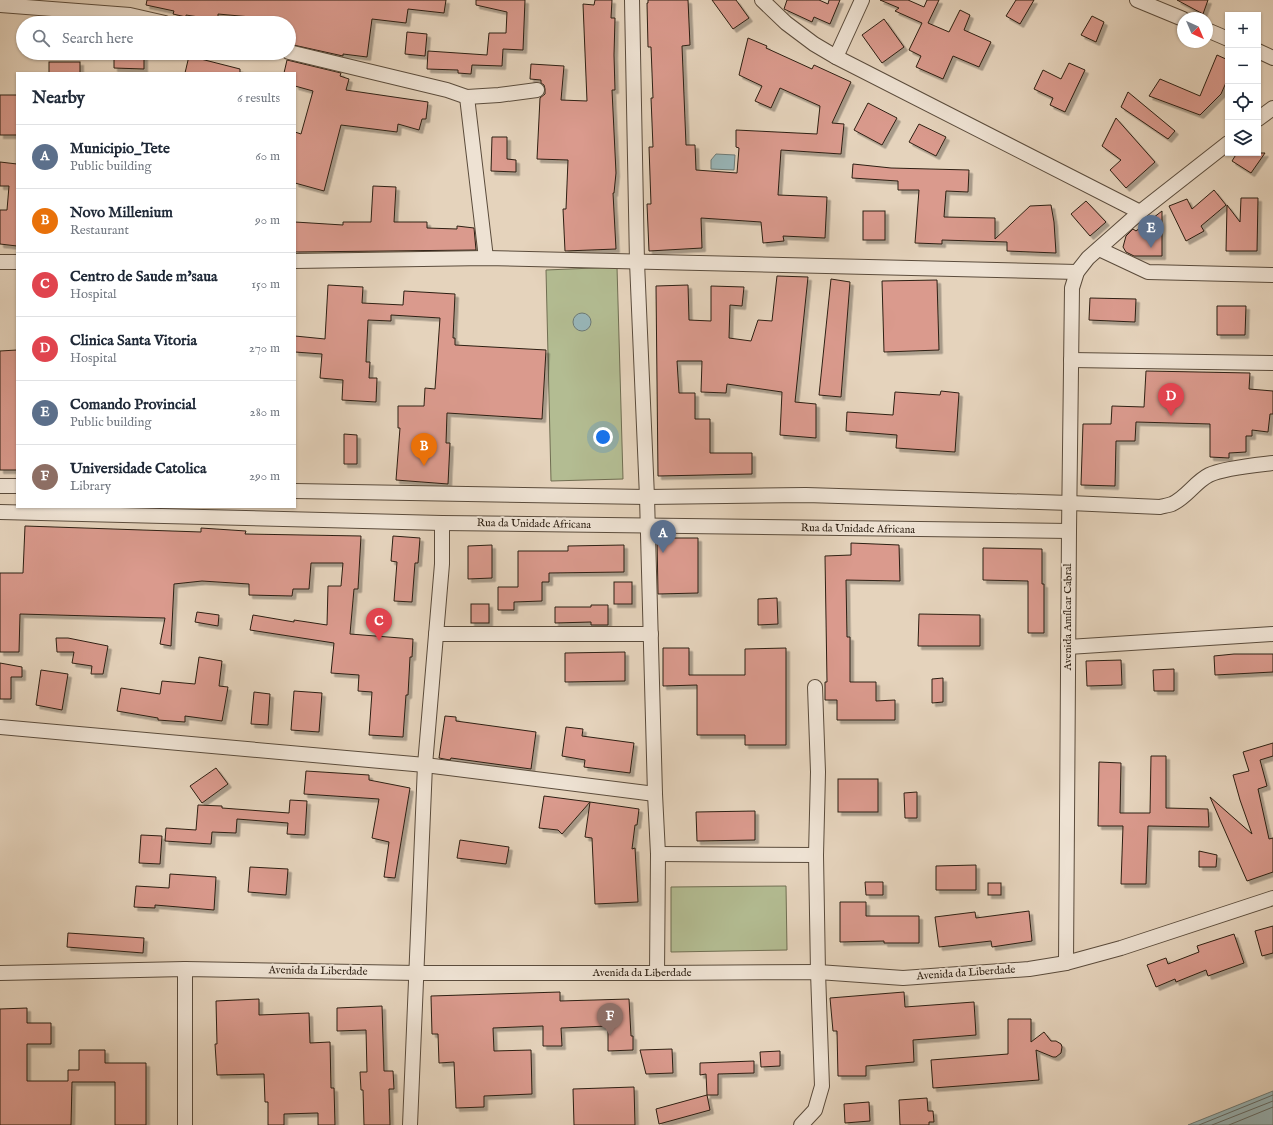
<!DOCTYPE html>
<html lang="en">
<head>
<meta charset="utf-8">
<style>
  body { margin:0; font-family:"IM FELL English",serif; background:#f6f6f7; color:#1f2937 }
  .controls { position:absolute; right:12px; top:12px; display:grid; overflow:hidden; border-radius:0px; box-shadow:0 1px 3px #0004 }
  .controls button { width:36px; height:36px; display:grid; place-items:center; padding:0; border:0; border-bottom:1px solid #e0e1e3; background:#fff; color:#1f2937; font:20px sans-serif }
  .compass { position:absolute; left:1177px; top:12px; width:36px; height:36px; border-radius:50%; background:#fff; box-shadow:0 1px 3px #0004; rotate:136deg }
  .you { position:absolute; left:603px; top:437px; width:14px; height:14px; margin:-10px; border:3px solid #fff; border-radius:50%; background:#1a73e8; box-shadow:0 0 0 6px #1a73e833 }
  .badge { display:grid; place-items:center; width:26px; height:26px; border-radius:50%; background:#ea580c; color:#fff; font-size:13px; font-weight:700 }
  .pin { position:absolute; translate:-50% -33px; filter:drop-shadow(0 1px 2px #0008) }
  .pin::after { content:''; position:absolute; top:21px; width:14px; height:12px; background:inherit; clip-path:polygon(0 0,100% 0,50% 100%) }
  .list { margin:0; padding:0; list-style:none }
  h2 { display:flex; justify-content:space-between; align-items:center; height:52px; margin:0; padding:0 16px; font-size:17px }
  h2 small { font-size:13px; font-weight:400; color:#747a83 }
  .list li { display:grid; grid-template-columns:26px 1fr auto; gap:12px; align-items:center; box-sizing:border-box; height:64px; padding:0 16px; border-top:1px solid #e0e1e3 }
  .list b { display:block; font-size:15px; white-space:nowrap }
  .list p { margin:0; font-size:13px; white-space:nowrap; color:#747a83 }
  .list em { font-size:13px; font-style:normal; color:#747a83 }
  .icon { flex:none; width:22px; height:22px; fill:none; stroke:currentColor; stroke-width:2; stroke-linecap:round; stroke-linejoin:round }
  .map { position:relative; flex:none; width:1273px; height:1125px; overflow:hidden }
  .search { position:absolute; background:#fff; box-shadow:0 1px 3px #0004; left:16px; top:16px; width:280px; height:44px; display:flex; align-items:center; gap:10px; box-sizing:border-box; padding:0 14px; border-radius:22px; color:#747a83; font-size:15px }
  .panel { position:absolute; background:#fff; box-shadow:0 1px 3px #0004; left:16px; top:72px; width:280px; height:436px; border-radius:0px }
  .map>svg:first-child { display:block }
  .green { fill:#b3bc92; stroke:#706e52 }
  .water { fill:#98b6b9; stroke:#6d7a76 }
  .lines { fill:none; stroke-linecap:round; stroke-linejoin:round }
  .shore { stroke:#626a66; stroke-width:1 }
  .building { fill:#da9a8d; stroke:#2d1f12; filter:url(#shadow) }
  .minor-casing { stroke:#5b4c3c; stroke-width:16 }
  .minor { stroke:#eee2d3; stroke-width:14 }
  .labels { text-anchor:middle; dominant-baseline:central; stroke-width:4; stroke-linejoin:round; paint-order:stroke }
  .street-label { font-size:11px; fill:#2d1f12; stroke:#eee2d3 }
</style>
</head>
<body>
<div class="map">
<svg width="1273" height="1125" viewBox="0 0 1273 1125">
  <defs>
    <filter id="shadow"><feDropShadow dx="3.5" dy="3.5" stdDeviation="0" flood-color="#0004"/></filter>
  </defs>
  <rect width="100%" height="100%" fill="#e5d3bc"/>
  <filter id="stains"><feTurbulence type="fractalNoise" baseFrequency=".005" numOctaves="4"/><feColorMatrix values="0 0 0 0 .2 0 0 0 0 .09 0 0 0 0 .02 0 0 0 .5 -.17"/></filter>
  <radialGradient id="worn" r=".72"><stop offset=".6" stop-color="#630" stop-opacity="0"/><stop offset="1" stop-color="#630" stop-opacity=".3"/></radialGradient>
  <g class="green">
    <polygon points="617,267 623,479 551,481 546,270"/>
    <polygon points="786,886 787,950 671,952 671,887"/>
  </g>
  <g class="water">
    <polygon points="716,154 735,155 734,170 711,169 711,160"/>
    <circle cx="582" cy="322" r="9"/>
    <polygon points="1273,1091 1273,1125 1188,1125"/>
  </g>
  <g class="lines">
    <g class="shore">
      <polyline points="1199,1125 1273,1095"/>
      <polyline points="1212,1125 1273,1101"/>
      <polyline points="1229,1125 1273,1107"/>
    </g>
  </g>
  <g class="building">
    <polygon points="147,0 446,0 444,13 408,9 406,23 372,19 367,57 343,54 343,56 289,44 289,23 248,23 251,17 218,14 218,20 186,15 186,17 173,14 174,11 146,5"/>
    <polygon points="476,0 525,0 523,50 503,49 502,66 472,65 471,74 458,73 458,70 427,69 428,51 487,55 489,33 506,33 507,12 476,5"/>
    <polygon points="595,0 612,0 611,18 615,18 614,55 615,90 612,90 616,173 614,193 613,193 616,249 565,251 563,209 566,209 568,160 537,159 540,98 545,94 545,89 544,85 541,83 541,80 530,79 531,64 564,66 561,100 587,101 583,4 594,5"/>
    <polygon points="648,0 688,0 690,45 682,46 686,145 695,145 696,170 737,173 739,148 736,147 736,130 817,134 820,106 780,88 771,108 755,101 762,86 739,75 748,38 767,46 766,48 812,69 814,65 851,82 832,123 844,124 841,154 781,150 778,195 827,197 825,238 783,236 784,241 763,243 761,222 701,218 702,248 649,251 647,204 651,204 649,147 653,147 651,98 653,98 651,47 648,47 647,3 648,3"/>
    <polygon points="712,0 736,0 749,18 733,29"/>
    <polygon points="787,0 819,0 828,4 829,0 840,0 830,24 814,17 812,22 784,9"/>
    <polygon points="880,0 908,0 924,7 927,0 939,0 928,23 949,32 960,10 970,15 964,30 991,42 979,67 953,56 943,79 916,67 921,56 909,50 922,23 895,11 899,8"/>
    <polygon points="1016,0 1034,0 1020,24 1006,16"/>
    <polygon points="1177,0 1208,0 1203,14"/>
    <polygon points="1092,16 1104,22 1096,42 1081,35"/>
    <polygon points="884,19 904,47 882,63 862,35"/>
    <polygon points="407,32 427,34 425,56 405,54"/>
    <polygon points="114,53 144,53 144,69 114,68"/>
    <polygon points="1217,55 1228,60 1228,78 1221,94 1200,115 1149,96 1160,79 1200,96"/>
    <polygon points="189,56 240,69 240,73 185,73"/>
    <polygon points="287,60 341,73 340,76 349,79 346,90 428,102 426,119 422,119 419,130 398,124 397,132 341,125 324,191 295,183 295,132 301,134 313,91 295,86 295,73 284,73"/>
    <rect x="49" y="62" width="31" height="11"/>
    <polygon points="1069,63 1085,70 1065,112 1050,105 1053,98 1034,89 1043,70 1061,79"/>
    <polygon points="1128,92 1175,131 1168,139 1121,107"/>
    <rect x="0" y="95" width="17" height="40"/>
    <polygon points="868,103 897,118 882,145 854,130"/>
    <polygon points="1116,118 1155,162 1126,188 1110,170 1121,160 1102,146"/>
    <polygon points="919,124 946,137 936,156 909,142"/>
    <polygon points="492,137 507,137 507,159 516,160 516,172 491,171"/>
    <polygon points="1237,153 1265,153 1251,173 1232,161"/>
    <polygon points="0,162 17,164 17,246 0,244 0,210 7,210 9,186 0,186"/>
    <polygon points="853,164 891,168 969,170 968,192 946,191 944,217 995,218 995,239 1030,206 1051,205 1054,222 1056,253 1007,251 1007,242 942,240 942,244 915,243 919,190 898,190 898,181 852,178"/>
    <polygon points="373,186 396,187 394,222 427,222 427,228 457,229 457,226 474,228 476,250 295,252 295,222 343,225 343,222 371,222"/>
    <polygon points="1214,190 1226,205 1201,226 1204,231 1186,241 1169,206 1187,199 1192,209"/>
    <polygon points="1241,198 1258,198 1257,251 1226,251 1227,205 1240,222"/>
    <polygon points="1086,201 1106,222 1090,236 1071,214"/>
    <rect x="863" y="211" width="22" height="29"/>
    <polygon points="1162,211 1162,256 1134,256 1126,252 1123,247 1126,236 1133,229 1136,231"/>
    <polygon points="777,276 808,277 795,402 816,404 816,438 780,435 782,392 727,384 726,393 701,392 702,361 677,361 679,393 695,393 695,419 710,419 710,453 752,453 752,474 658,476 656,286 688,285 689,320 711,321 711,286 744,287 742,306 730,305 729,338 751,341 758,320 772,321"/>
    <polygon points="831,279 850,282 841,397 819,395"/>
    <polygon points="937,280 939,350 884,352 882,281"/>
    <polygon points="328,285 363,287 362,303 403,305 404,291 455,294 453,338 455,338 455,345 546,350 542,419 447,413 446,443 450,443 448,484 396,480 400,428 398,428 398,406 424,406 425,388 435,389 440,318 391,315 391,321 368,320 366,362 370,362 369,378 377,378 376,402 342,400 343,380 320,378 322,354 295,352 295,336 325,339"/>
    <polygon points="1090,298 1136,299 1135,322 1089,320"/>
    <polygon points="1217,306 1246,306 1245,335 1217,335"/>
    <polygon points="17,350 17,470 0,470 0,351"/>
    <polygon points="1146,371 1250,373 1249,389 1273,391 1273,414 1270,414 1268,432 1252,430 1252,436 1246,436 1246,452 1229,453 1229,458 1210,457 1210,424 1136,422 1135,441 1116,441 1115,486 1081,485 1083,424 1111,424 1112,406 1144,407"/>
    <polygon points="941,391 959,393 955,452 896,448 897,435 846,431 847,412 893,415 895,392 940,395"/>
    <polygon points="344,434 357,435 357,464 344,464"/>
    <polygon points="25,526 201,532 201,528 246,531 245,534 361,536 358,589 354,589 350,634 413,639 412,657 410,657 408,695 406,695 403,737 369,735 372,692 358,691 359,675 331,673 334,643 250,630 253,615 294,622 294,620 327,625 328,586 341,586 343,563 311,563 309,589 293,589 292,596 249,595 249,584 202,581 174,584 171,646 160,644 165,618 20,614 19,652 0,652 0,573 23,573"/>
    <polygon points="393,536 420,538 418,563 415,563 412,602 394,601 397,562 391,561"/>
    <polygon points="657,538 698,538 698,593 658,594"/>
    <polygon points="851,543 899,545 900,581 846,580 847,637 850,637 850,682 876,682 876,701 895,700 895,720 837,720 837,700 825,700 825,682 827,682 825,556 851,555"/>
    <polygon points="492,545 492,578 468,579 468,546"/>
    <polygon points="624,545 624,572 549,573 549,582 542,582 542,601 514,602 514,610 498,610 498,587 518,587 518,551 568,551 568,546"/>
    <polygon points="983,548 1042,549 1042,584 1044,584 1044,633 1028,633 1028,581 983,580"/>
    <rect x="614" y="582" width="18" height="22"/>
    <polygon points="777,598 778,624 758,625 758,599"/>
    <rect x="471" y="604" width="18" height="19"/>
    <polygon points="591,605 608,605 608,625 591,625 591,622 555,623 555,607 591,607"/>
    <polygon points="197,612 219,615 218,626 195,622"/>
    <polygon points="919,614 980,615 980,646 918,646"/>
    <polygon points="56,638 68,638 108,646 103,674 91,674 92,666 72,663 74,652 57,652"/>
    <polygon points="663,648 689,648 689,675 745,675 745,649 786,648 786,745 745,745 745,735 697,735 697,685 663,686"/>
    <polygon points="625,652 625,681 565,682 565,653"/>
    <polygon points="1234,654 1273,654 1273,672 1215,675 1214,656"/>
    <polygon points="199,657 222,661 219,686 228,687 222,721 185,716 185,722 158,720 158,718 117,711 121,688 160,694 162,681 195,684"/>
    <polygon points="1121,660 1122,685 1087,686 1086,661"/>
    <polygon points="0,663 22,667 22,677 11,677 11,699 0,699"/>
    <polygon points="1174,669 1174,691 1154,691 1153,670"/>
    <polygon points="41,670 68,674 62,710 36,705"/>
    <polygon points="943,678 943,702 932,703 932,679"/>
    <polygon points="294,691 322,693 319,732 291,730"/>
    <polygon points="254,692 270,694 268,725 251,724"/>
    <polygon points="445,716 456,717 456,721 536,732 531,769 451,758 450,760 439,758"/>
    <polygon points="566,727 583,729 582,736 634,743 630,773 584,767 585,760 562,756"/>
    <polygon points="1273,743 1273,756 1260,760 1267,786 1258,789 1269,839 1273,838 1273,872 1247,881 1210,797 1252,834 1240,800 1233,775 1249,771 1243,752"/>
    <polygon points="1151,756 1166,756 1166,808 1208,809 1209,827 1148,826 1146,884 1121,884 1123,826 1098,826 1099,762 1121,763 1120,813 1150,813"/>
    <polygon points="216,768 228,784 202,803 190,786"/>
    <polygon points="306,771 369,775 369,780 410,788 395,878 384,877 389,842 372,838 379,799 304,794"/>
    <rect x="838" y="779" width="40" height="33"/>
    <polygon points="917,792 917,818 905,818 904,793"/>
    <polygon points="544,796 590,802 562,834 558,830 539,828"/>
    <polygon points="290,800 307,801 305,835 287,834 288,823 237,819 236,833 212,832 211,844 165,841 166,828 196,830 198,805 222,806 222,808 289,813"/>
    <polygon points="590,802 639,809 637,825 635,825 632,849 635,848 638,902 595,904 592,838 585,837"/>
    <polygon points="755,811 755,840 697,841 696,812"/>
    <polygon points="141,835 162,836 160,864 139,863"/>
    <polygon points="460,840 509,847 506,864 457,858"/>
    <polygon points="1199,851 1217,855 1216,867 1199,867"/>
    <polygon points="976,865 976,890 936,890 936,866"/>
    <polygon points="250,867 288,869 286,895 248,892"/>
    <polygon points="170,874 216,877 214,910 155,905 155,908 134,907 136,886 169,888"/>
    <polygon points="865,882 883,882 883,895 866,895"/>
    <rect x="988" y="883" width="13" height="12"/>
    <polygon points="840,902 866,902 866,916 919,916 919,943 884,943 884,941 840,942"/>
    <polygon points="1029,911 1032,941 992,947 991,941 939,947 935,917 975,912 976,918"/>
    <polygon points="1273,926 1273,953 1262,956 1255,931"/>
    <polygon points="68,933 144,938 143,953 67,947"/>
    <polygon points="1234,934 1244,963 1208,976 1206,970 1176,982 1175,979 1156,987 1147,965 1166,958 1168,964 1199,952 1197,946"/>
    <polygon points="560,992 560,1001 629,999 631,1036 633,1036 633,1050 608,1051 608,1026 561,1028 562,1046 543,1046 543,1026 493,1028 494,1051 531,1050 532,1094 484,1096 484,1107 456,1108 454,1062 439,1063 438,1034 432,1034 431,996"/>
    <polygon points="904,992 905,1007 974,1002 976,1035 913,1040 914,1062 866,1066 866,1076 838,1076 837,1031 833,1031 830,998"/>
    <polygon points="259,999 259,1015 309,1013 310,1043 330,1042 331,1088 334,1088 335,1125 318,1125 318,1113 316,1113 284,1114 284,1125 268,1125 268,1102 265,1102 264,1074 217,1075 215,1044 217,1044 216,1001"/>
    <polygon points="382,1006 384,1071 393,1071 394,1089 389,1089 390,1125 364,1125 363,1090 361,1090 360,1072 367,1072 366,1030 337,1031 337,1008"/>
    <polygon points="27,1008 27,1023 51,1023 51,1044 27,1044 27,1081 68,1081 68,1070 79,1070 79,1050 105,1050 105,1063 146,1063 146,1125 115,1125 115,1082 72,1082 71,1125 0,1125 0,1009"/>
    <polygon points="1008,1019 1031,1019 1031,1042 1044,1032 1051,1041 1056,1041 1061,1044 1062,1047 1061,1053 1056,1057 1053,1057 1036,1050 1039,1080 933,1088 931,1060 1008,1054"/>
    <polygon points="672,1049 673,1073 646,1074 640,1050"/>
    <polygon points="780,1051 780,1066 761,1067 760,1052"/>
    <polygon points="754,1061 754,1073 718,1074 718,1095 707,1095 706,1074 700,1075 700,1063"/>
    <polygon points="634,1087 635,1125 574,1125 573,1089"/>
    <polygon points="707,1095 710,1110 659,1124 656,1109"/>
    <polygon points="927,1098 928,1111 933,1111 934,1122 929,1122 929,1125 900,1125 899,1100"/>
    <polygon points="869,1102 870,1121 845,1123 844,1104"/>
  </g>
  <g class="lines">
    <g class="minor-casing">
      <g id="minor">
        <polyline points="632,0 637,262 647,497 655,794 658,854 657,973"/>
        <polyline points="762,0 786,23 814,44 836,57 1140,212"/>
        <polyline points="1137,0 1183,19"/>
        <polyline points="0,5 130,15 165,23"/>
        <polyline points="1207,30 1228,39"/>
        <polyline points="1258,51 1273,58"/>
        <polyline points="289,52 447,90 467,97 499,95 537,90"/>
        <polyline points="836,57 862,0"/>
        <polyline points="467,97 486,258"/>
        <polyline points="1258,119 1273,108"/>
        <polyline points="1099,249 1148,272 1273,275"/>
        <polyline points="295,261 486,258 1077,272"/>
        <polyline points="0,262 17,262"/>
        <polyline points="1071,360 1273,363"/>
        <polyline points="0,486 17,486"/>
        <path d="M295,491L647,497L806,495L1070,503L1160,507C1164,506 1169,505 1172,504C1187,497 1195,482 1209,475C1223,468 1256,465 1273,463"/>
        <polyline points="0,512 442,523 1069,531"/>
        <polyline points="436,634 651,634"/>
        <polyline points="1068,647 1273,634"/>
        <polyline points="0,727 425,765 655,794"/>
        <polyline points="658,854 816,855"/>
        <polyline points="1066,963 1069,531 1072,288 1077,272 1088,258 1140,212 1228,143"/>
        <polyline points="0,973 185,969 417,973 657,973 818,972 903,978 1029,969 1066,963 1121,948 1273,898"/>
        <polyline points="185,1125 185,969"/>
        <polyline points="410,1125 425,765 442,564 442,523"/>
        <polyline points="801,1125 815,1110 822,1086 818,972 816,855 818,772 815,687"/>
      </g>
    </g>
    <use href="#minor" class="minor"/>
  </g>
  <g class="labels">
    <g class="street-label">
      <text transform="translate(534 524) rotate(1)">Rua da Unidade Africana</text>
      <text transform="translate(858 529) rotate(1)">Rua da Unidade Africana</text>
      <text transform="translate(1068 617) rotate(-90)">Avenida Amílcar Cabral</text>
      <text transform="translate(318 971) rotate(1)">Avenida da Liberdade</text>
      <text x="642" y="973">Avenida da Liberdade</text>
      <text transform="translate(966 973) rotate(-4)">Avenida da Liberdade</text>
    </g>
  </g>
  <rect width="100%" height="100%" filter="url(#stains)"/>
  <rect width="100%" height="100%" fill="url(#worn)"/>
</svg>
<div class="controls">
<button>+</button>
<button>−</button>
<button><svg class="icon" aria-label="locate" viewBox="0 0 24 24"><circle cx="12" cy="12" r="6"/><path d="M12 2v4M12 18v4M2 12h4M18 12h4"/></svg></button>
<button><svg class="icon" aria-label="layers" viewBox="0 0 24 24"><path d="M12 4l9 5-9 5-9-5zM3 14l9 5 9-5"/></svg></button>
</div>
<svg class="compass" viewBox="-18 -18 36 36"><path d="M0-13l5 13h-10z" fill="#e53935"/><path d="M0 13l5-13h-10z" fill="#747a83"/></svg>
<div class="you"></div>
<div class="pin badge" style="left:663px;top:553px;background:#5c6f8a">A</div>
<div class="pin badge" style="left:424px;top:466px;background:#e8710a">B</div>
<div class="pin badge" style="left:379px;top:641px;background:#e0444e">C</div>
<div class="pin badge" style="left:1171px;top:416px;background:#e0444e">D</div>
<div class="pin badge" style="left:1151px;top:248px;background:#5c6f8a">E</div>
<div class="pin badge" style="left:610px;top:1036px;background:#8d6e63">F</div>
<div class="search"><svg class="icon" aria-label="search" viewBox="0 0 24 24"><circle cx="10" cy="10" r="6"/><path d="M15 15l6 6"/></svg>Search here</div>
<section class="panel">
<h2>Nearby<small>6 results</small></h2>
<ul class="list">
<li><span class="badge" style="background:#5c6f8a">A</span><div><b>Municipio_Tete</b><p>Public building</p></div><em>60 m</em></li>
<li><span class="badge" style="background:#e8710a">B</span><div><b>Novo Millenium</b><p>Restaurant</p></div><em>90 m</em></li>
<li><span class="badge" style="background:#e0444e">C</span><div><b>Centro de Saude m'saua</b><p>Hospital</p></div><em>150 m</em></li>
<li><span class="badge" style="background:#e0444e">D</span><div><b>Clinica Santa Vitoria</b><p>Hospital</p></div><em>270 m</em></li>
<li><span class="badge" style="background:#5c6f8a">E</span><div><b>Comando Provincial</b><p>Public building</p></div><em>280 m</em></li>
<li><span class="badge" style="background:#8d6e63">F</span><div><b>Universidade Catolica</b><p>Library</p></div><em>290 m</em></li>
</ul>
</section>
</div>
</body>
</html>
